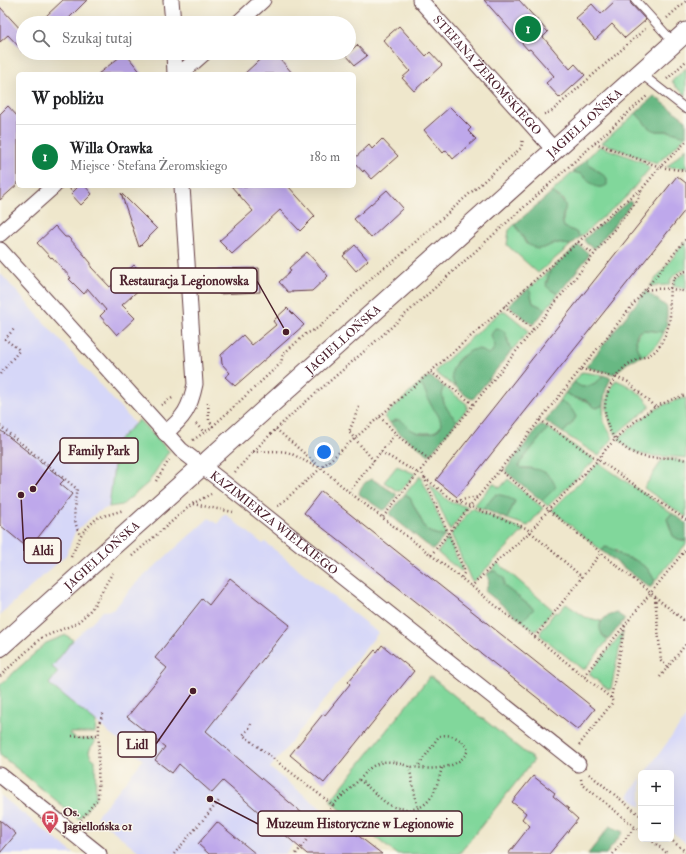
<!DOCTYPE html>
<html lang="pl">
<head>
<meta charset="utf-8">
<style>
  body { margin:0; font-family:"IM FELL Double Pica",serif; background:#f6f6f6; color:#202124 }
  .controls { position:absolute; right:12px; bottom:12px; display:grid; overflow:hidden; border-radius:6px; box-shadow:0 4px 16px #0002 }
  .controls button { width:36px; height:36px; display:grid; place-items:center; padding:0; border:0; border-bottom:1px solid #e0e0e0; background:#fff; color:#202124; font:20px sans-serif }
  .you { position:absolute; left:324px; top:452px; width:14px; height:14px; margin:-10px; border:3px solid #fff; border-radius:50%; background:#1a73e8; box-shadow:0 0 0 6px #1a73e833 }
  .badge { display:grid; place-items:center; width:26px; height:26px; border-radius:50%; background:#0b8043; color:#fff; font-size:13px; font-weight:700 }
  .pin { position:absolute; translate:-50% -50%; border:2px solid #fff; box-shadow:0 1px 4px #0006 }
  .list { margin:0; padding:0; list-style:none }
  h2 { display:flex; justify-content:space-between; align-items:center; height:52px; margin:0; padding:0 16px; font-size:17px }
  h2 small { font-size:13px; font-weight:400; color:#757577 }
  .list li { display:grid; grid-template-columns:26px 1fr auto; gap:12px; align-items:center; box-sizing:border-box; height:64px; padding:0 16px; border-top:1px solid #e0e0e0 }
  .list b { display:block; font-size:15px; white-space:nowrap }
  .list p { margin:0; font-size:13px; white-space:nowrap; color:#757577 }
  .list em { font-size:13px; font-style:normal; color:#757577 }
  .icon { flex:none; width:22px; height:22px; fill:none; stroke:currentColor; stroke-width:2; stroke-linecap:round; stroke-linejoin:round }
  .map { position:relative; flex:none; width:686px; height:854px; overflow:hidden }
  .search { position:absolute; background:#fff; box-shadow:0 4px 16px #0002; left:16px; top:16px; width:340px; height:44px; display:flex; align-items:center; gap:10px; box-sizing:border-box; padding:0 14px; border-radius:22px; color:#757577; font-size:15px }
  .panel { position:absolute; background:#fff; box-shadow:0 4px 16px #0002; left:16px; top:72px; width:340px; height:116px; border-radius:6px }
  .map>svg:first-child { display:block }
  .built { fill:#d6d7f8 }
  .green { fill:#81d79b; stroke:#667b63 }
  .forest { fill:#68b883; stroke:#596c57 }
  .building { fill:#bea8eb }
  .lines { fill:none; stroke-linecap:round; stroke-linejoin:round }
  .service-casing { stroke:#633d43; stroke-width:10 }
  .minor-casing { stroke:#633d43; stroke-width:17 }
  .tertiary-casing { stroke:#633d43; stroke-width:21 }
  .path { stroke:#633d43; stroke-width:2.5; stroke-dasharray:1 3; stroke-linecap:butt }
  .service { stroke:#fff; stroke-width:8 }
  .minor { stroke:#fff; stroke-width:15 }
  .tertiary { stroke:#fff; stroke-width:19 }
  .labels { text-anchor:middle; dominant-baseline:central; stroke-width:3; stroke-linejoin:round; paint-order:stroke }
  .street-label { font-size:12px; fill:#4a1f2b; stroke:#fbf7ec }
  .poi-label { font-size:12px; font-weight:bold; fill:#4a1f2b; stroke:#fbf7ec; text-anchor:start }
  .leader { fill:none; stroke:#4a1f2b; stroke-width:1.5 }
  .callout-dot { fill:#4a1f2b; stroke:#fbf7ec; stroke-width:1.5 }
  .callout { fill:#fbf7ec; stroke:#4a1f2b; stroke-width:1.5 }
  .callout-label { font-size:13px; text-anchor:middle; font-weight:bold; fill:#4a1f2b }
</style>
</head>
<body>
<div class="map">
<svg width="686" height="854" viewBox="0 0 686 854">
  <rect width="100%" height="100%" fill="#fbf7ec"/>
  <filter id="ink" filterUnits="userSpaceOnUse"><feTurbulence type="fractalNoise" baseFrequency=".025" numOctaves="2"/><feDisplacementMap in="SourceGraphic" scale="8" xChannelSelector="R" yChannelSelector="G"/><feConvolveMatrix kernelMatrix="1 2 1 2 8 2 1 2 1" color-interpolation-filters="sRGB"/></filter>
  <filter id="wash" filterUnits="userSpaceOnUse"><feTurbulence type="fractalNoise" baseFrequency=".012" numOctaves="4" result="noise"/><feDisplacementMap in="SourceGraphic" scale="16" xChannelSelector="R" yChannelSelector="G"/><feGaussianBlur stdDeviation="0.9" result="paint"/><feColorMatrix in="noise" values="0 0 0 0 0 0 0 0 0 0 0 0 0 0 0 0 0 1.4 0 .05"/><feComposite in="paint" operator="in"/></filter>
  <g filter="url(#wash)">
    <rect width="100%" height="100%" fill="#efe7cc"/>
    <g class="built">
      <polygon points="0,273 135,424 117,441 109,507 96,513 75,532 66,555 63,558 0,615"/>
      <polygon points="225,514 263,544 265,542 378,633 270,768 323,810 285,854 142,854 96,817 143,760 49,684 58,672 52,667 73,640 103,611 112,610 115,608 135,584 209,518 217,524"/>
      <polygon points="686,717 686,843 671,831 671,773 645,773"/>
      <polygon points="641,778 641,807 628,796"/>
      <polygon points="0,795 74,854 0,854"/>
    </g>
    <g class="green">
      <polygon points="686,68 686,95 676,87 672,81"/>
      <polygon points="636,113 649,128 656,131 668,131 686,136 657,164 602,143"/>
      <path d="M600,146L643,162L650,168L626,197L580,237L576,232L564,227C560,216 569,208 563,200C561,197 555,194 552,192L573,172L582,174L590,183L603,174L589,164L586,159Z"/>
      <polygon points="686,148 686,168 667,167"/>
      <polygon points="515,224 526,244 544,248 555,243 571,245 538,273 507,245 509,230"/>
      <path d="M686,241V269C677,272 671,276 669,285L650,286Z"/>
      <polygon points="550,270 546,283 551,290 558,294 546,309 533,303 530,291 528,289"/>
      <polygon points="686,272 686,289 673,286 675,279"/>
      <path d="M501,311H505L527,329L528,332L512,350L510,348L507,337L495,347L492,352L488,354L479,349C457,355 448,365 455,387L436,373V370Z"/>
      <path d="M644,330L664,332C659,343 654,351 642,356C637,348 632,335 644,330Z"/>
      <path d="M582,372L603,375C601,381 589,387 583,387C580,387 577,384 574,382Z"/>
      <path d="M616,380C628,385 643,393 650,406L648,409L627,425L616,435C606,416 602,398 616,380Z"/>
      <path d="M420,383C425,390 427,396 430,403C432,408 437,411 439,416C447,432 429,435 416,432C407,430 406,422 395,420L390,423L384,417Z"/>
      <path d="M443,386L467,404V409L457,421C447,410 440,402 443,386Z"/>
      <path d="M565,393L578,399L586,401L597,408L603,405L604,422L613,438L599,456L563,433L572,423L576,417C572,410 567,402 559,402Z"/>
      <path d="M686,398V458C657,454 641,462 618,439C638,422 659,402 686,398Z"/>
      <polygon points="139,420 169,451 165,457 148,483 122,505 109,507 117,441"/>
      <polygon points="548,428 595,460 548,506 542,501 556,487 531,468 521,468 519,466 520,463"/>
      <polygon points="672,459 686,462 686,517 644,488 662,460"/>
      <polygon points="599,463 672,513 667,519 673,536 678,539 686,541 686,544 655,581 648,569 633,559 622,556 617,551 605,547 602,551 552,510"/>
      <polygon points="397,466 415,474 400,491 397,491 384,482"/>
      <path d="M420,476L431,498L446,534L444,537C438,534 432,534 426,530L410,498L405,494Z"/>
      <polygon points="508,479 543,508 528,526 507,519 515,501 496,494 483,509 474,506 493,483 500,488"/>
      <polygon points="430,485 450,502 468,507 450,530"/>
      <polygon points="472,508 524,530 474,581 471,580 451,534"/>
      <polygon points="448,538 462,569 461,571 439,554 438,552"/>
      <polygon points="498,563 553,610 536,631 522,621 534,609 504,586 495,571 490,572"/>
      <polygon points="566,604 585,617 601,621 600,625 602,635 608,640 585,669 582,669 540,635 541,631 555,612 558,613"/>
      <polygon points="623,632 611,689 608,689 590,675 590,672"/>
      <polygon points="66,635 73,640 52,667 58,672 49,684 96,722 95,733 69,733 76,739 94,739 95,743 91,747 89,752 91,757 95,760 96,798 79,819 0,755 0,685 46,643"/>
      <polygon points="430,676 534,760 459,854 396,854 330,801"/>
    </g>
    <g class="forest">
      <polygon points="654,96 686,120 686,136 668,131 656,131 649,128 636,113"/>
      <path d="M586,159L589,164L607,178V185C595,192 591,181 582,175C580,173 576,173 573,172Z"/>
      <path d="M552,192C578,211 557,207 564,227L576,232L580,237L571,245L555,243L544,248L537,249L527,244L515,224Z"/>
      <path d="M629,201L632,203L595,248C591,247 585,244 584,239Z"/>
      <polygon points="577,246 580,246 588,253 588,257 558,294 551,290 546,286 550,270"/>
      <polygon points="528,289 530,291 533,303 546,309 535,323 532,324 510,307 510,304"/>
      <path d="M646,291L667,307V324L664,332C658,332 652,330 645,330C630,331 637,349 642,356L631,360L614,374L586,367Z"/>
      <path d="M495,328C511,329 504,342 512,350L473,399C469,398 466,396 463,393C448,382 448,369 462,357C466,353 471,350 476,349C480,349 484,352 488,354L492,352L495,346L491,335Z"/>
      <path d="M603,375L611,378L606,389L603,405L597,408L594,407L586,400L575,398L565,393L574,382C577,384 580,387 583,387C589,387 601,381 603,375Z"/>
      <path d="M427,377H431L443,386C440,402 447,410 457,421L429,455L398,432L390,423C393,422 395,420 399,420C404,421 407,427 412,430C420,435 436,435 441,426C441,416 435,412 430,403C427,396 425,390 420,383Z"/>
      <path d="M559,402C568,402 572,409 576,417L572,423L563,433L545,421Z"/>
      <path d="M540,425H543L548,428L520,463L519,466L521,468C540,469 548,469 556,487L542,501L506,472V469Z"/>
      <path d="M372,479L396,494V496L386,509L382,510L359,494C360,487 365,481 372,479Z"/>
      <path d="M405,494L410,498L426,530C432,534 438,534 444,537L434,549H432L390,515V513Z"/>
      <polygon points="496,494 505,496 515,501 507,519 483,509"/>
      <polygon points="672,513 686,523 686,541 678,539 673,536 667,519"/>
      <polygon points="605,547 610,548 622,556 637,561 648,569 655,581 651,587 649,587 602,551"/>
      <polygon points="495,571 504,578 504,586 534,609 522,621 485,591 489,582 487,574 490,572"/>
      <path d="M617,613L625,619L608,640C593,629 600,616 617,613Z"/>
      <polygon points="610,826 623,832 606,854 588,854"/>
    </g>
    <g id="blocks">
      <g class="building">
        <polygon points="63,0 87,0 64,23 53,23 46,16"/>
        <polygon points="484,0 519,0 548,32 543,37 570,69 575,64 585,75 560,98 546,83 554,76 530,49 528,50"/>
        <polygon points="616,0 630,0 631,4 646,20 625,38 612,24 595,40 576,18 592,4 601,14"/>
        <polygon points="0,7 23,32 23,51 8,35 0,42"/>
        <polygon points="399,26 426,56 430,52 442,65 414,91 402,78 410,71 383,40"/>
        <polygon points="357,45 367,56 355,65 346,55"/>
        <polygon points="125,53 142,74 98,74"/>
        <polygon points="267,53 275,53 293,74 244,74"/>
        <polygon points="8,106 18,117 18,184 0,200 0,114"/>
        <polygon points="450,107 471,128 468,131 476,139 453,159 446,150 443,153 424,130"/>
        <polygon points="382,139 398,156 372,179 364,170 363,172 354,162 354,159 369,145 372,149"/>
        <polygon points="677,176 686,183 686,209 457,497 436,480"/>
        <polygon points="79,186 85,186 92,194 81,205 71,194"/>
        <polygon points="231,186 288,186 315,216 300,231 280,210 232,254 219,241 253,211"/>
        <polygon points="387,190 403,208 371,238 354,219"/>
        <polygon points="121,193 157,229 139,247"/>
        <polygon points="55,226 65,237 68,237 80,250 91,263 91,267 110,287 134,265 146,277 140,283 143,286 122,305 135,318 117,335 100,316 106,310 88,289 84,294 69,279 71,278 62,268 52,257 51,258 37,243"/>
        <polygon points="355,245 368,260 356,271 343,256"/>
        <polygon points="307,252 328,276 312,291 288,292 279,282 291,271 289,268"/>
        <polygon points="259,268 260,292 219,294 217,269"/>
        <polygon points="287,308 304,325 235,386 225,377 230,373 222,364 221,355 243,335 252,345 276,325 273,321"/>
        <polygon points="0,430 64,480 60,484 72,494 29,549 0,525"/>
        <polygon points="321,491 595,709 578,730 304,513"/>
        <polygon points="230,578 290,625 206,731 323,831 334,817 382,854 307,854 223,781 212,793 179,764 172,773 155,760 165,747 127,717 167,668 155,658 202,599 209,605"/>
        <polygon points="382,645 414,671 324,783 290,755 323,714 325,715 350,684 348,682 375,650 377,652"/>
        <polygon points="533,776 555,793 553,796 569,809 568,810 578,819 549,854 508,854 530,826 522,819 526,813 512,802"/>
        <polygon points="0,820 16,834 0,853"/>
        <polygon points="217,822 256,854 209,854 198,844"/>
      </g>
    </g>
  </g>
  <g filter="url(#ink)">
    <use href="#blocks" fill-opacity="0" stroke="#633d43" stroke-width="1"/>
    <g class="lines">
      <g class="service-casing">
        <g id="service">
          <polyline points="635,0 674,43"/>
          <polyline points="640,73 686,109"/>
        </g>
      </g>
      <g class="minor-casing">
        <g id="minor">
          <polyline points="171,0 173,23"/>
          <path id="s1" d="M420,0L555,151"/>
          <polyline points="238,23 263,0"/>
          <polyline points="174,53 175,74"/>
          <polyline points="180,74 204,53"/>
          <polyline points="0,234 54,186"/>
          <path id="s2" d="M0,250L181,450L224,483L578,764"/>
          <path d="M165,433C184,418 190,408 195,384L182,186"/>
          <polyline points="0,775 99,854"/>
        </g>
      </g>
      <g class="tertiary-casing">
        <g id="tertiary">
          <path id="s3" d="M0,647L686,32"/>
        </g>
      </g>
      <g class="path">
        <polyline points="667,18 686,1"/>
        <polyline points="667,79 686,61"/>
        <polyline points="544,114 551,112 645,29"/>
        <polyline points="595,143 660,167 686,142"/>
        <polyline points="70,190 75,186"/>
        <polyline points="578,242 593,254"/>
        <path d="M686,271C665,276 670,299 670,315C670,323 667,331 664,338C654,361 640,354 626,366C595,393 598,439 638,455C650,460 661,457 674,458C678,458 682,459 686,460"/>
        <path d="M646,290C660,288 672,288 686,292"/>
        <polyline points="504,306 533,329"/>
        <polyline points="581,369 615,377 628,382 655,407"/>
        <polyline points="431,372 473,404"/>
        <polyline points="0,374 19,351 18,349 5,339 15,328"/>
        <polyline points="208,403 209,420 213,427"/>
        <polyline points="161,405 174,397"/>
        <polyline points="359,407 349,432 374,461"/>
        <polyline points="380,417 400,438 429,459"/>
        <polyline points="540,420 686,520"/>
        <polyline points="196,424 204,432"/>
        <path d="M0,426L77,489C74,506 72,519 80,535"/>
        <polyline points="276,429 349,492 461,578 611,698 613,702 579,745"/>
        <polyline points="193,440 212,427 281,363 283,354 306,334 318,328 379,271 394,261 521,148 523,139"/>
        <path d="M253,452C265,452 282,449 292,454C302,459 309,464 319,467"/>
        <polyline points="381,452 418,473"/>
        <polyline points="421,470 464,570 464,573 461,578"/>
        <polyline points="500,470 686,622"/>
        <path d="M235,472C277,423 329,383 377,340C467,259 557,177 648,95"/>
        <polyline points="425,478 453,500 526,528 582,577"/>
        <polyline points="156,481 169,460"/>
        <polyline points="349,492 395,434"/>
        <polyline points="456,501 478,497"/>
        <polyline points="193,504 233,512"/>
        <polyline points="278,506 578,242 629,198 642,189"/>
        <polyline points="383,517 637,201 642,189 660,167 686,171"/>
        <polyline points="431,555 686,239"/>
        <polyline points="132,556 192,504 211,494"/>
        <polyline points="71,557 82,533 97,518 124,510"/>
        <polyline points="471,587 496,562 530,532 550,508 598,460 606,449 626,428 655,407 673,399 686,395"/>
        <polyline points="655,597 661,661 668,667"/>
        <polyline points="535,637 601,553"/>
        <path d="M0,676L41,638L75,624C97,609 100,591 114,571"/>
        <polyline points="584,676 686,549"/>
        <polyline points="660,677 686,644"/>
        <polyline points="611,698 625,626"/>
        <polyline points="251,724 250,727 243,735 333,805 296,854"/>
        <polyline points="72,736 99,735"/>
        <polyline points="409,766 418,809"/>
        <polyline points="589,774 641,816"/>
        <polyline points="581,779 582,784 641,832"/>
        <path d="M359,780C370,787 377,797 388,804C393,808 400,808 405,809C431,812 436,788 442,768"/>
        <path d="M333,805C341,797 349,790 357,782C367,773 366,768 380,763C392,759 401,765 413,767C432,770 459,770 468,750C463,739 451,733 439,736L418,767"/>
        <polyline points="81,820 98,798 99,723 104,712"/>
        <polyline points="650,839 668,854"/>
        <polyline points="670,839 686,852"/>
        <polyline points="174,854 219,801"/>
        <polyline points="613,854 635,827"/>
      </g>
      <use href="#service" class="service"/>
      <use href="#minor" class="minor"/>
      <use href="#tertiary" class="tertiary"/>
    </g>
  </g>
  <defs>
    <g id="bus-pin" transform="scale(0.9)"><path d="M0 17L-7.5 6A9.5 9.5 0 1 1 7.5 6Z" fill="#d1495b" stroke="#fbf7ec"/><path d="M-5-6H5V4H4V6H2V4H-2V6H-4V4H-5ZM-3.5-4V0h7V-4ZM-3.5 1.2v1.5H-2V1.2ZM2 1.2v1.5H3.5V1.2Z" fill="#fff"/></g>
  </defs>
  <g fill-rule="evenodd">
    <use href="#bus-pin" x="50" y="819"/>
  </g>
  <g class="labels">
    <g class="street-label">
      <text stroke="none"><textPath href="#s1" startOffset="101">STEFANA ŻEROMSKIEGO</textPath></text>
      <text stroke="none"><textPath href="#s3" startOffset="785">JAGIELLOŃSKA</textPath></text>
      <text stroke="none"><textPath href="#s3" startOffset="461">JAGIELLOŃSKA</textPath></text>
      <text stroke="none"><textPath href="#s2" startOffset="388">KAZIMIERZA WIELKIEGO</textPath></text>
      <text stroke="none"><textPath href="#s3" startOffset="137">JAGIELLOŃSKA</textPath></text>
    </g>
    <g class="poi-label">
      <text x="63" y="812">Os.<tspan x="63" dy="14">Jagiellońska 01</tspan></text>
    </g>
  </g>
  <path class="leader" d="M286 332L257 281M33 489L60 451M21 495L24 551M193 691L156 744M210 799L258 824"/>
  <g class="callout-dot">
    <circle cx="286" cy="332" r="4"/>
    <circle cx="33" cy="489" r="4"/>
    <circle cx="21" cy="495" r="4"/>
    <circle cx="193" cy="691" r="4"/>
    <circle cx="210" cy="799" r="4"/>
  </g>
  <g class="callout">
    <rect x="111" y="268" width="146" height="25" rx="4"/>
    <rect x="60" y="438" width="78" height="25" rx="4"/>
    <rect x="24" y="538" width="37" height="25" rx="4"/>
    <rect x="118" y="732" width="38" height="25" rx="4"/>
    <rect x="258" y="811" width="204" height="25" rx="4"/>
  </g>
  <g class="callout-label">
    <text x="184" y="285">Restauracja Legionowska</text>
    <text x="99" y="455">Family Park</text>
    <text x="43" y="555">Aldi</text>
    <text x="137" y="749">Lidl</text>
    <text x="360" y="828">Muzeum Historyczne w Legionowie</text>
  </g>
</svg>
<div class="controls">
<button>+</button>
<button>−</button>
</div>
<div class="you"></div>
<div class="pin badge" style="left:528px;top:29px">1</div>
<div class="search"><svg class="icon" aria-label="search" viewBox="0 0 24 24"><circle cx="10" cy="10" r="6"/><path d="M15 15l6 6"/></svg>Szukaj tutaj</div>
<section class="panel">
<h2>W pobliżu<small></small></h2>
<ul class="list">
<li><span class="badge">1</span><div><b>Willa Orawka</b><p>Miejsce · Stefana Żeromskiego</p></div><em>180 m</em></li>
</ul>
</section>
</div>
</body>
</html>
